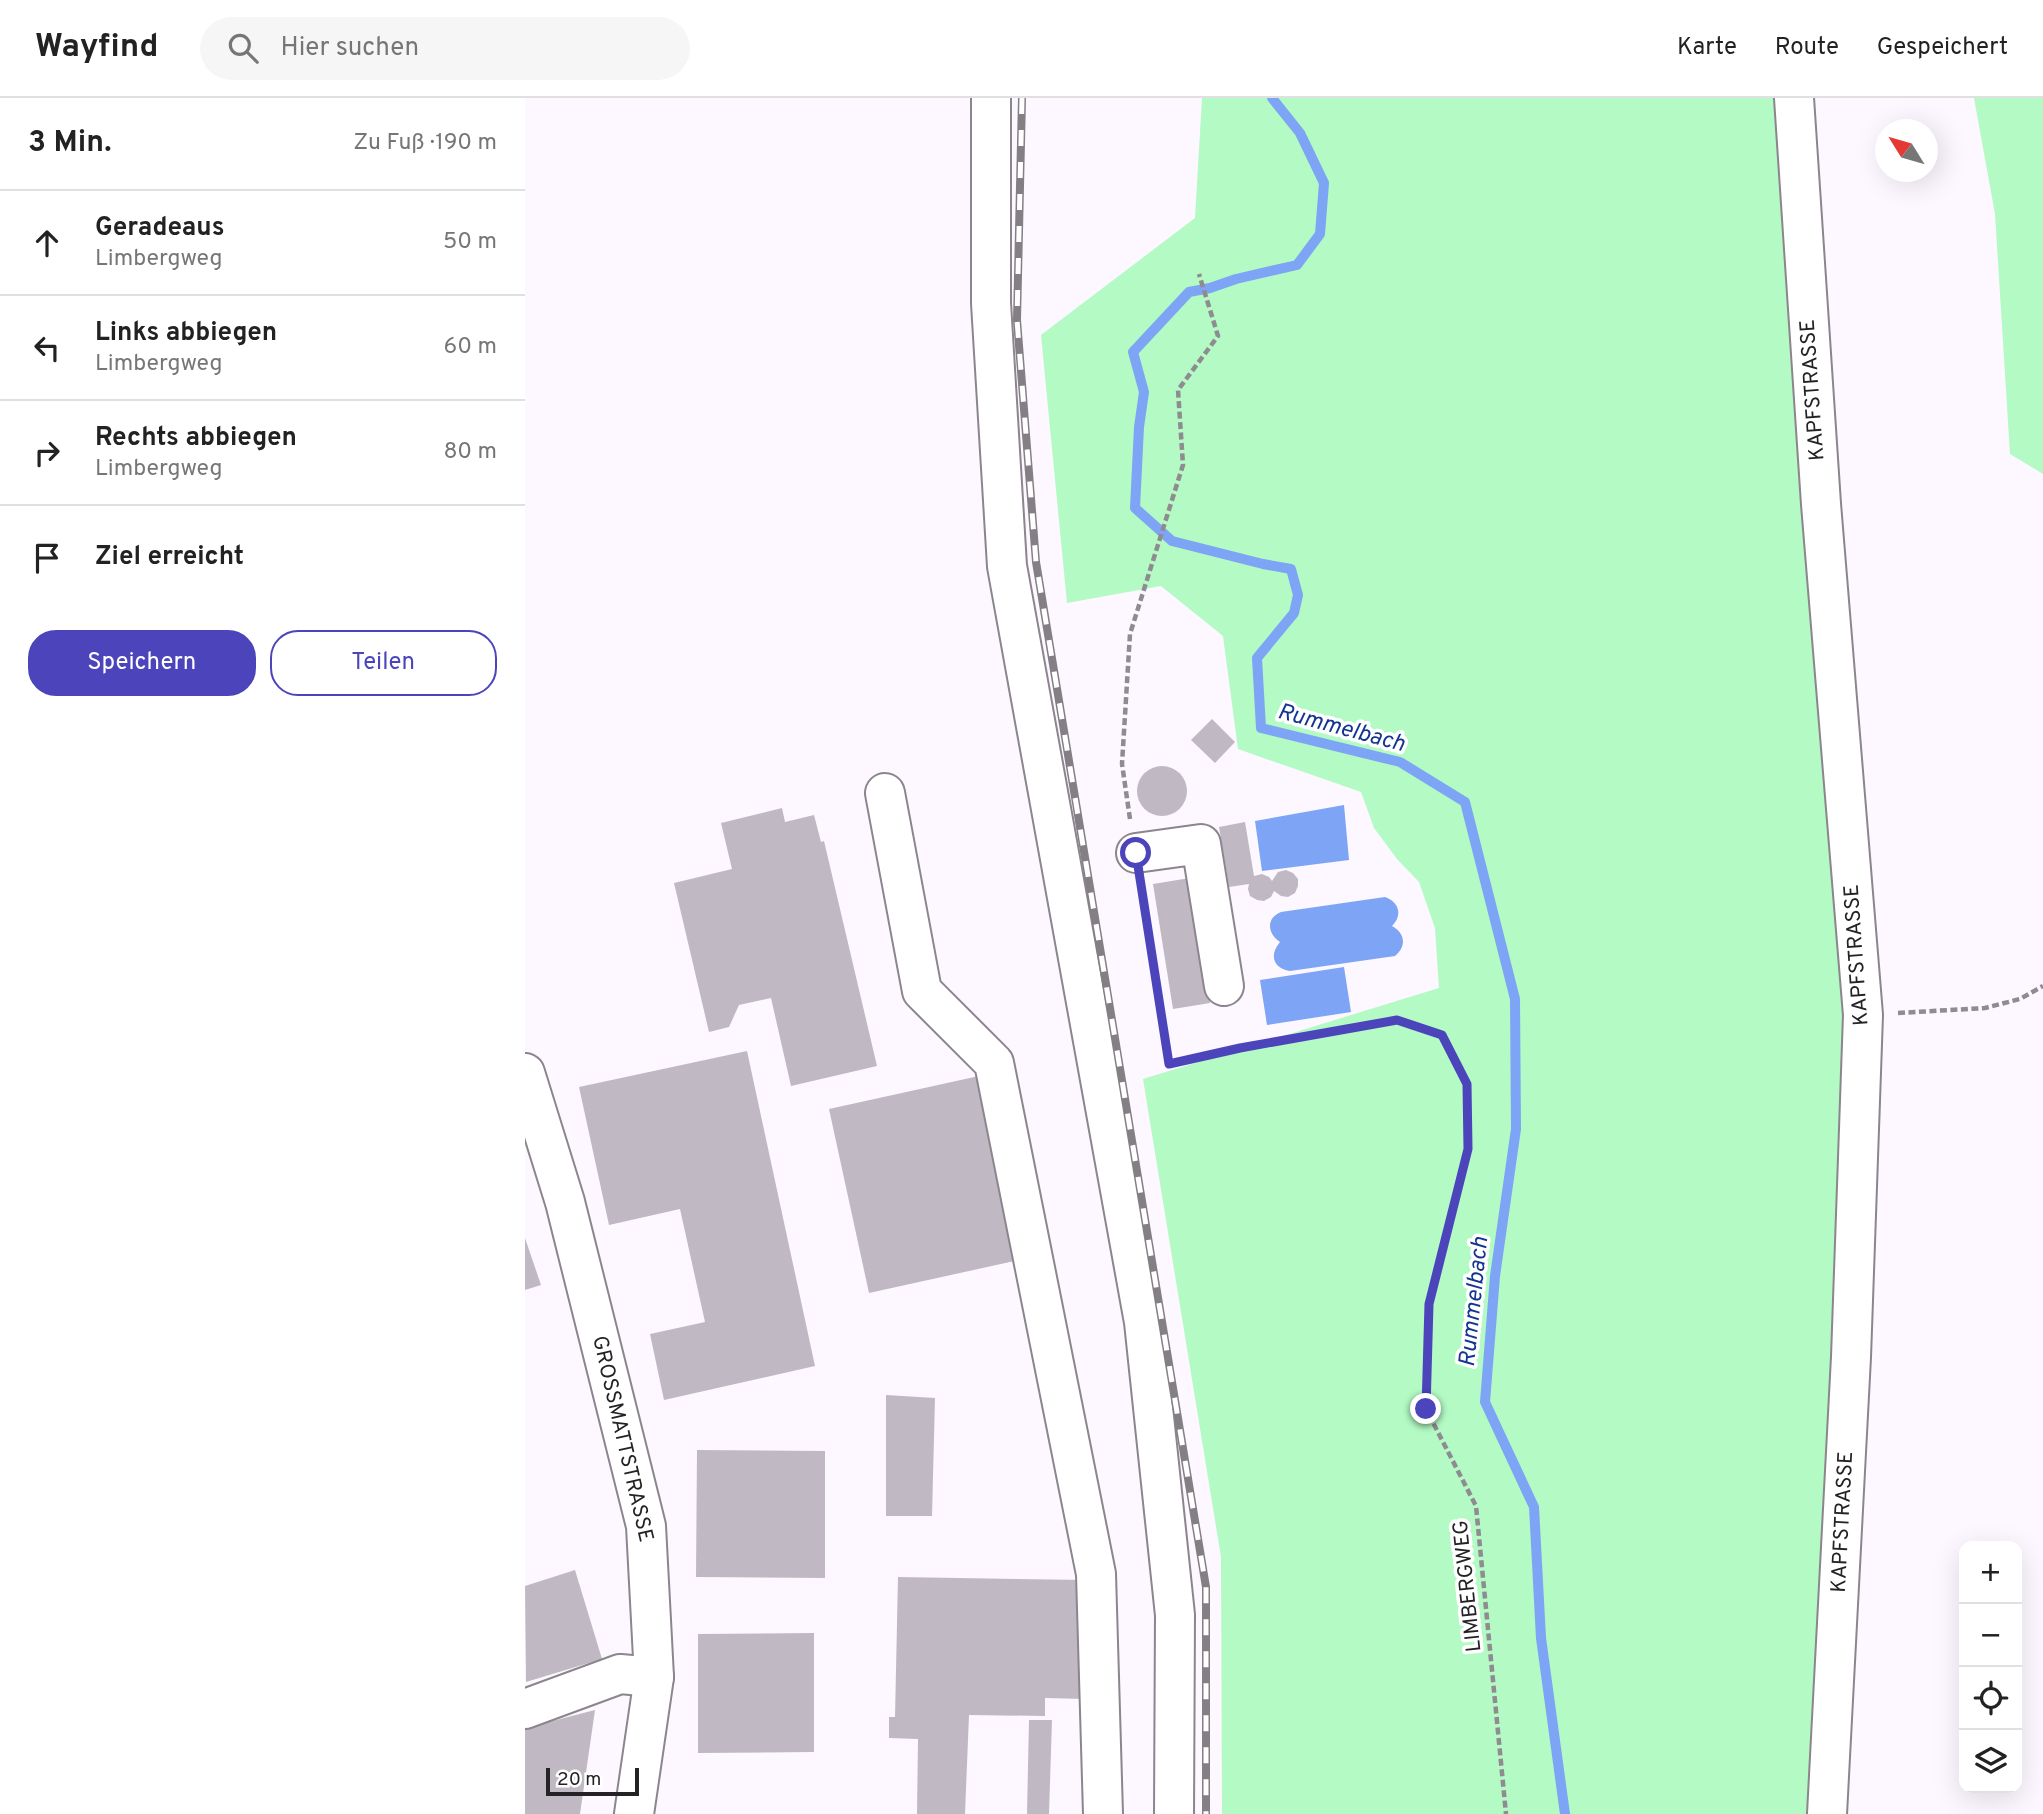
<!DOCTYPE html>
<html lang="de">
<head>
<meta charset="utf-8">
<style>
  body { margin:0; font-family:Overpass,sans-serif; background:#f6f6f6; color:#222 }
  .controls { position:absolute; right:21px; bottom:21px; display:grid; overflow:hidden; border-radius:14px; box-shadow:0 7px 28px #0002 }
  .controls button { width:63px; height:63px; display:grid; place-items:center; padding:0; border:0; border-bottom:2px solid #e0e0e0; background:#fff; color:#222; font:35px sans-serif }
  .compass { position:absolute; left:1350px; top:21px; width:63px; height:63px; border-radius:50%; background:#fff; box-shadow:0 7px 28px #0002; rotate:307deg }
  .scale { position:absolute; left:21px; bottom:18px; width:93px; box-sizing:border-box; padding-left:7px; border:4px solid #252226; border-top:0; font-size:19px; line-height:24px; white-space:nowrap; color:#252226; -webkit-text-stroke:5px #fff; paint-order:stroke }
  .stop { position:absolute; width:21px; height:21px; margin:-16px; border:5px solid #4b44bb; border-radius:50%; background:#fff }
  .stop.end { background:#4b44bb; border-color:#fff; box-shadow:0 2px 7px #0008 }
  .list { margin:0; padding:0; list-style:none }
  h2 { display:flex; justify-content:space-between; align-items:center; height:91px; margin:0; padding:0 28px; font-size:30px }
  h2 small { font-size:23px; font-weight:400; color:#767676 }
  .list li { display:grid; grid-template-columns:46px 1fr auto; gap:21px; align-items:center; box-sizing:border-box; height:105px; padding:0 28px; border-top:2px solid #e0e0e0 }
  .list b { display:block; font-size:26px; white-space:nowrap }
  .list p { margin:0; font-size:23px; white-space:nowrap; color:#767676 }
  .list em { font-size:23px; font-style:normal; color:#767676 }
  .actions { display:flex; gap:14px; padding:21px 28px }
  .actions a { flex:1; padding:16px 0; border:2px solid #4b44bb; border-radius:28px; text-align:center; font-size:24px; color:#4b44bb }
  .actions .main { background:#4b44bb; color:#fff }
  .icon { flex:none; width:38px; height:38px; fill:none; stroke:currentColor; stroke-width:2; stroke-linecap:round; stroke-linejoin:round }
  .map { position:relative; flex:none; width:1518px; height:1716px; overflow:hidden }
  header { display:flex; align-items:center; gap:42px; box-sizing:border-box; height:98px; padding:0 35px; background:#fff; border-bottom:2px solid #e0e0e0 }
  header strong { font-size:33px }
  nav { display:flex; gap:38px; margin-inline-start:auto; font-size:24px }
  .search { width:490px; height:63px; background:#f6f6f6; display:flex; align-items:center; gap:18px; box-sizing:border-box; padding:0 24px; border-radius:38px; color:#767676; font-size:26px }
  main { display:flex }
  aside { flex:1; background:#fff }
  .map>svg:first-child { display:block }
  .green { fill:#b3fac4 }
  .water { fill:#7ea4f6 }
  .lines { fill:none; stroke-linecap:round; stroke-linejoin:round }
  .stream { stroke:#7ea4f6; stroke-width:10 }
  .building { fill:#c0b9c3 }
  .minor-casing { stroke:#8c858e; stroke-width:42 }
  .major-casing { stroke:#8c858e; stroke-width:42 }
  .path { stroke:#8f8b91; stroke-width:4.5; stroke-dasharray:7 3.5; stroke-linecap:butt }
  .minor { stroke:#fff; stroke-width:38 }
  .major { stroke:#fff; stroke-width:38 }
  .rail-casing { stroke:#847f85; stroke-width:8 }
  .rail { stroke:#fff; stroke-width:5; stroke-dasharray:16; stroke-linecap:butt }
  .route { stroke:#4b44bb; stroke-width:9 }
  .labels { text-anchor:middle; dominant-baseline:central; stroke-width:7; stroke-linejoin:round; paint-order:stroke }
  .street-label { font-size:21px; fill:#252226; stroke:#fff }
  .water-label { font-size:23px; font-style:italic; fill:#133490; stroke:#fff }
</style>
</head>
<body>
<header>
<strong>Wayfind</strong>
<div class="search"><svg class="icon" aria-label="search" viewBox="0 0 24 24"><circle cx="10" cy="10" r="6"/><path d="M15 15l6 6"/></svg>Hier suchen</div>
<nav><a>Karte</a><a>Route</a><a>Gespeichert</a></nav>
</header>
<main>
<aside>
<h2>3 Min.<small>Zu Fuß · 190 m</small></h2>
<ul class="list">
<li><svg class="icon" aria-label="ahead" viewBox="0 0 24 24"><path d="M12 20V5M6 11l6-6 6 6"/></svg><div><b>Geradeaus</b><p>Limbergweg</p></div><em>50 m</em></li>
<li><svg class="icon" aria-label="left" viewBox="0 0 24 24"><path d="M17 20v-9H6M10 6l-5 5 5 5"/></svg><div><b>Links abbiegen</b><p>Limbergweg</p></div><em>60 m</em></li>
<li><svg class="icon" aria-label="right" viewBox="0 0 24 24"><path d="M7 20v-9h11M14 6l5 5-5 5"/></svg><div><b>Rechts abbiegen</b><p>Limbergweg</p></div><em>80 m</em></li>
<li><svg class="icon" aria-label="arrive" viewBox="0 0 24 24"><path d="M6 21V4h12l-3 4 3 4H6"/></svg><div><b>Ziel erreicht</b></div></li>
</ul>
<div class="actions"><a class="main">Speichern</a><a>Teilen</a></div>
</aside>
<div class="map">
<svg width="1518" height="1716" viewBox="0 0 1518 1716">
  <rect width="100%" height="100%" fill="#fdf7ff"/>
  <g class="green">
    <polygon points="677,0 1269,0 1338,917 1302,1716 697,1716 696,1459 618,981 914,890 910,830 894,784 872,761 849,730 836,694 713,651 698,538 636,488 542,505 516,237 670,120"/>
    <polygon points="1449,0 1518,0 1518,376 1485,356 1470,116"/>
  </g>
  <g class="water">
    <polygon points="819,707 824,762 737,773 730,723"/>
    <path d="M860,799C874,804 878,817 867,828C880,835 882,848 870,858L765,873C748,870 744,857 755,844C742,835 741,820 756,814Z"/>
    <polygon points="819,869 826,914 742,927 735,882"/>
  </g>
  <g class="lines">
    <polyline class="stream" points="747,0 775,35 799,85 795,136 772,167 711,181 685,190 664,194 608,254 619,294 614,329 610,410 647,443 738,466 766,471 773,497 769,515 732,560 736,630 875,664 940,704 990,901 991,1031 970,1178 960,1304 1009,1409 1016,1540 1040,1716"/>
  </g>
  <g class="building">
    <polygon points="687,621 710,644 690,665 666,642"/>
    <circle cx="637" cy="693" r="25"/>
    <polygon points="257,710 260,724 289,717 296,744 299,743 352,968 266,988 246,900 214,907 204,929 184,934 149,785 207,771 196,725"/>
    <polygon points="720,724 729,778 737,776 744,779 747,783 753,774 761,772 768,775 773,781 773,788 770,795 763,799 756,798 749,793 746,799 739,803 732,802 725,798 723,791 724,786 704,789 694,729"/>
    <polygon points="665,780 685,905 648,911 628,786"/>
    <polygon points="222,953 290,1268 139,1302 125,1236 180,1224 155,1111 84,1127 54,989"/>
    <polygon points="463,976 503,1160 344,1195 304,1011"/>
    <polygon points="0,1140 16,1187 0,1192"/>
    <polygon points="361,1297 410,1300 407,1418 361,1418"/>
    <polygon points="172,1352 300,1353 300,1480 171,1479"/>
    <polygon points="50,1472 77,1561 1,1584 0,1488"/>
    <polygon points="373,1479 561,1482 559,1601 520,1600 520,1618 444,1617 440,1716 392,1716 393,1641 364,1640 364,1619 370,1619"/>
    <polygon points="289,1535 289,1654 173,1655 173,1536"/>
    <polygon points="70,1612 55,1716 0,1716 0,1630"/>
    <polygon points="504,1622 527,1622 524,1716 502,1716"/>
  </g>
  <g class="lines">
    <g class="minor-casing">
      <g id="minor">
        <polyline points="1269,0 1296,406 1338,917 1326,1259 1302,1716"/>
        <polyline points="360,695 397,893 469,965 571,1476 578,1716"/>
        <polyline points="611,755 676,746 699,888"/>
        <polyline points="0,975 40,1104 121,1428 129,1579 109,1716"/>
        <polyline points="0,1611 95,1576 129,1579"/>
      </g>
    </g>
    <g class="major-casing">
      <polyline id="major" points="466,0 466,205 482,468 619,1224 650,1517 649,1716"/>
    </g>
    <g class="path">
      <polyline points="605,721 597,666 605,536 658,367 653,292 693,238 674,176"/>
      <polyline points="616,788 644,966 715,950 872,922 917,937 941,986 943,1051 904,1206 901,1311 951,1408 981,1716"/>
      <polyline points="1373,915 1460,910 1495,901 1518,888"/>
    </g>
    <use href="#minor" class="minor"/>
    <use href="#major" class="major"/>
    <g class="rail-casing">
      <polyline id="rail" points="497,0 492,222 511,464 681,1489 681,1716"/>
    </g>
    <use href="#rail" class="rail"/>
  </g>
  <g class="lines">
    <polyline class="route" points="611,755 644,966 715,950 872,922 917,937 942,986 943,1051 904,1206 901,1311"/>
  </g>
  <g class="labels">
    <g class="street-label">
      <text transform="translate(1288 292) rotate(-94)">KAPFSTRASSE</text>
      <text transform="translate(1332 857) rotate(-94)">KAPFSTRASSE</text>
      <text transform="translate(97 1341) rotate(77)">GROSSMATTSTRASSE</text>
      <text transform="translate(1318 1424) rotate(-87)">KAPFSTRASSE</text>
      <text transform="translate(943 1488) rotate(-96)">LIMBERGWEG</text>
    </g>
    <g class="water-label">
      <text transform="translate(816 631) rotate(15)">Rummelbach</text>
      <text transform="translate(950 1204) rotate(-84)">Rummelbach</text>
    </g>
  </g>
</svg>
<div class="controls">
<button>+</button>
<button>−</button>
<button><svg class="icon" aria-label="locate" viewBox="0 0 24 24"><circle cx="12" cy="12" r="6"/><path d="M12 2v4M12 18v4M2 12h4M18 12h4"/></svg></button>
<button><svg class="icon" aria-label="layers" viewBox="0 0 24 24"><path d="M12 4l9 5-9 5-9-5zM3 14l9 5 9-5"/></svg></button>
</div>
<svg class="compass" viewBox="-18 -18 36 36"><path d="M0-13l5 13h-10z" fill="#e53935"/><path d="M0 13l5-13h-10z" fill="#767676"/></svg>
<div class="scale">20 m</div>
<div class="stop" style="left:611px;top:755px"></div>
<div class="stop end" style="left:901px;top:1311px"></div>
</div>
</main>
</body>
</html>
